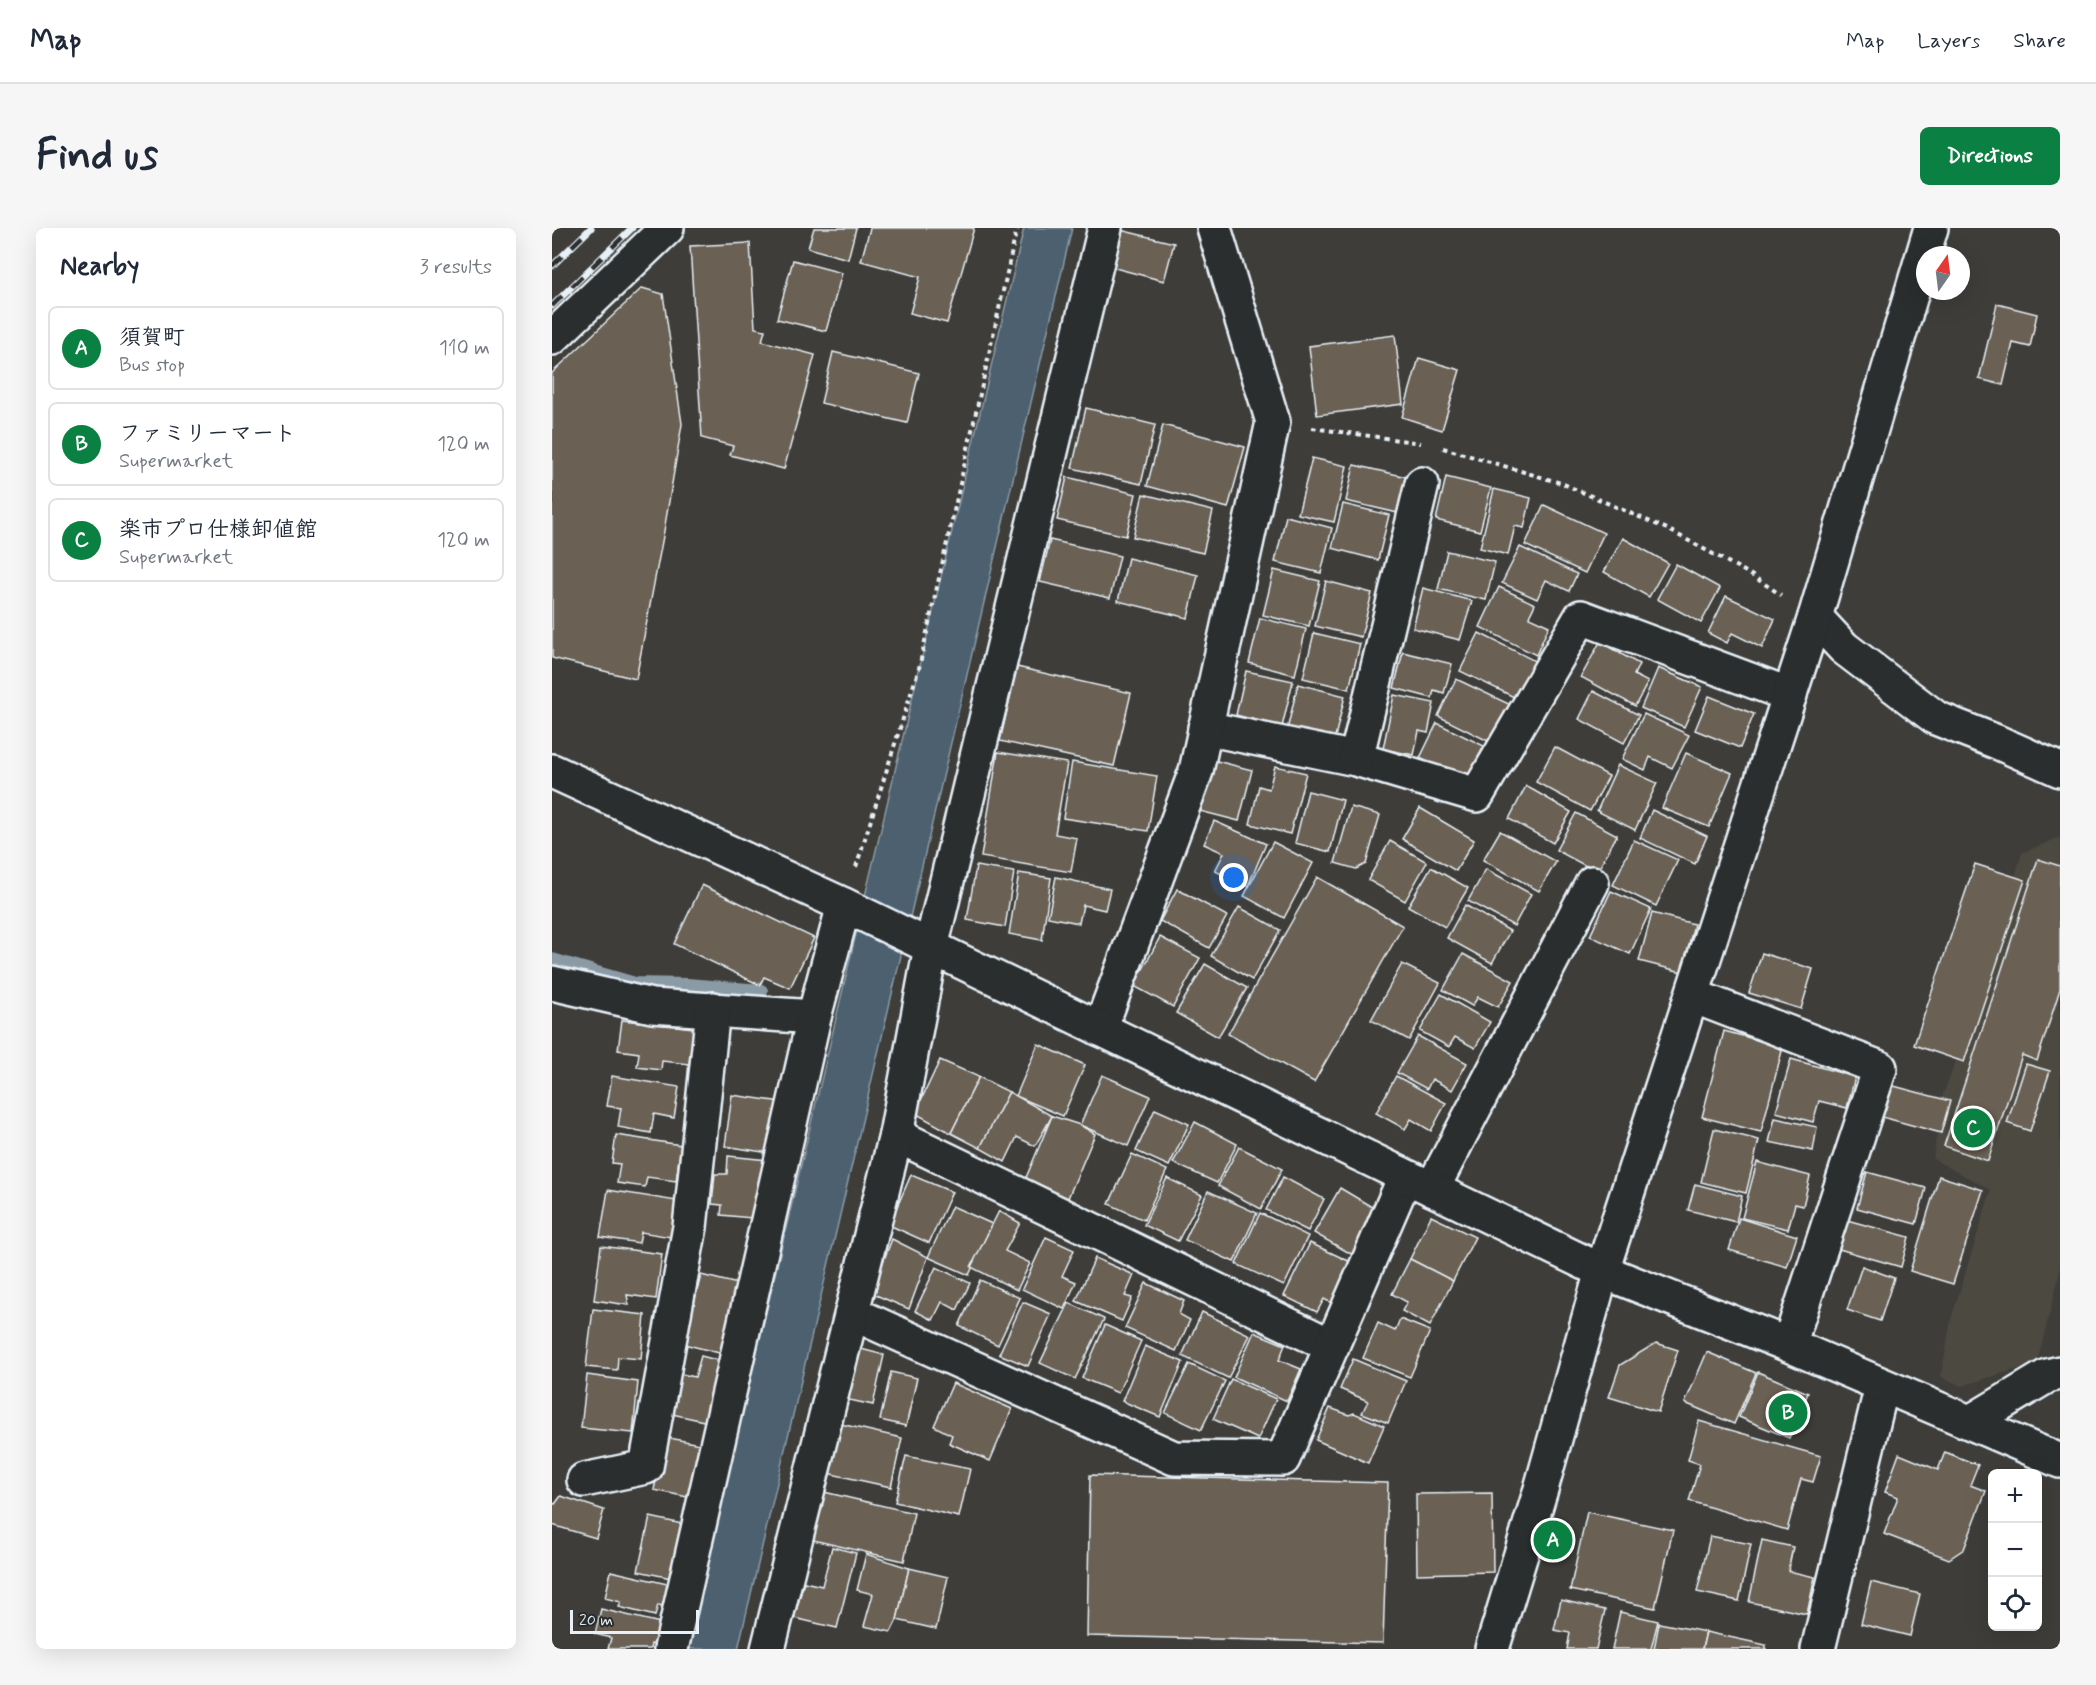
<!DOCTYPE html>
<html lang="en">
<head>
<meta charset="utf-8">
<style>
  body { margin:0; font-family:Mynerve,"Klee One",sans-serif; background:#f6f6f7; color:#1f2937 }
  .controls { position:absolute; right:18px; bottom:18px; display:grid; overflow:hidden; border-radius:9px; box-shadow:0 6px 24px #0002 }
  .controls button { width:54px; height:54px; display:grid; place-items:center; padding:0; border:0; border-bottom:2px solid #e0e1e3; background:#fff; color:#1f2937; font:30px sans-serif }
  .compass { position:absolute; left:1364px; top:18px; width:54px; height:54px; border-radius:50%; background:#fff; box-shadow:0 6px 24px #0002; rotate:14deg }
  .scale { position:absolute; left:18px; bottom:15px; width:129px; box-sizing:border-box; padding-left:6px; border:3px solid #e8f1f8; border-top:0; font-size:16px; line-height:21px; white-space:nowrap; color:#e8f1f8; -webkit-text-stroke:4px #2a2d2e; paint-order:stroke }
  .you { position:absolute; left:682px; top:650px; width:21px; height:21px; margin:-15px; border:4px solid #fff; border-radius:50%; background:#1a73e8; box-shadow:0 0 0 9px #1a73e833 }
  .badge { display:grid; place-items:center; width:39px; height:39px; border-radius:50%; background:#0b8043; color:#fff; font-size:20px; font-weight:700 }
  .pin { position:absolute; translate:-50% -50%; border:3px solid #fff; box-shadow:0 2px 6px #0006 }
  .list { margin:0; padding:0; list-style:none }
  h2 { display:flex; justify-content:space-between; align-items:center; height:78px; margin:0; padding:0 24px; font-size:26px }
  h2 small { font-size:20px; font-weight:400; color:#747a83 }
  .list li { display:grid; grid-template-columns:39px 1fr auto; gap:18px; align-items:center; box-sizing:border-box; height:84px; margin:0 12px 12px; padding:0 12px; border:2px solid #e0e1e3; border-radius:9px }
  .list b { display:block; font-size:22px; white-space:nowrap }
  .list p { margin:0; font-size:20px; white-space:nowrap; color:#747a83 }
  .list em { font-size:20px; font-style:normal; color:#747a83 }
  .icon { flex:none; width:33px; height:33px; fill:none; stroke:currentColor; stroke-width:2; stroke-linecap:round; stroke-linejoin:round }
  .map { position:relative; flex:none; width:1508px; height:1421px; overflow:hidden; border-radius:9px }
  header { display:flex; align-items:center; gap:36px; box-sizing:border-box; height:84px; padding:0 30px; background:#fff; border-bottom:2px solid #e0e1e3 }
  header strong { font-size:28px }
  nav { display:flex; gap:33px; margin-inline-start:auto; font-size:21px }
  .intro { display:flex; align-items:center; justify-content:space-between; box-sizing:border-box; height:144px; padding:0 36px }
  h1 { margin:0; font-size:42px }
  .button { padding:15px 27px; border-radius:9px; background:#0b8043; color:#fff; font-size:21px; font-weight:700 }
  main { display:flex; gap:36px; padding:0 36px }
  aside { flex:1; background:#fff; border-radius:9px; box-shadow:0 6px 24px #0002 }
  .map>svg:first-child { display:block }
  .built { fill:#4c4840 }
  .water { fill:#4d6170; stroke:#8b9ba6; stroke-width:1.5 }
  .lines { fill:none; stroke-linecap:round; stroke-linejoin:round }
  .stream { stroke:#8b9ba6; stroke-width:14 }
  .building { fill:#6b6152; stroke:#e8f1f8; stroke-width:1.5 }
  .minor-casing { stroke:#e8f1f8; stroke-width:38 }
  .tertiary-casing { stroke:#e8f1f8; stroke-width:38 }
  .path { stroke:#e8f1f8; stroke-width:4; stroke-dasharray:4.5 4.5; stroke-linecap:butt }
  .minor { stroke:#2a2d2e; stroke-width:33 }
  .tertiary { stroke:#2a2d2e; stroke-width:33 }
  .rail-casing { stroke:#e8f1f8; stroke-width:7 }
  .rail { stroke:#2a2d2e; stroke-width:4.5; stroke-dasharray:14; stroke-linecap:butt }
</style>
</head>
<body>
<header>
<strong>Map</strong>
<nav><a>Map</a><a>Layers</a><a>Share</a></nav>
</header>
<div class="intro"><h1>Find us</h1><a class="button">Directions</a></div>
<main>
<aside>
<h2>Nearby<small>3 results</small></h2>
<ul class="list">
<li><span class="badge">A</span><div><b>須賀町</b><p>Bus stop</p></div><em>110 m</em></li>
<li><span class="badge">B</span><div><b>ファミリーマート</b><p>Supermarket</p></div><em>120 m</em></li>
<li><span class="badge">C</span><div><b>楽市プロ仕様卸値館</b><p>Supermarket</p></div><em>120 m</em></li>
</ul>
</aside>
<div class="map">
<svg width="1508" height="1421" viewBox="0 0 1508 1421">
  <rect width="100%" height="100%" fill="#3e3d39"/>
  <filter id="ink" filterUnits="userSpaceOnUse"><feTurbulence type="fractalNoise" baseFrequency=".0167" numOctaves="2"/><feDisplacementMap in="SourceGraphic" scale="12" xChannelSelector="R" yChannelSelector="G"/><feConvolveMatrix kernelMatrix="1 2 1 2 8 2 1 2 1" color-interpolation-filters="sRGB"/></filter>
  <g filter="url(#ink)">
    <polygon class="built" points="1508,609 1508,1044 1485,1135 1410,1158 1389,1149 1399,1091 1439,962 1381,931 1391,866 1414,808 1470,625"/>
    <polygon class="water" points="472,0 520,0 186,1421 134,1421"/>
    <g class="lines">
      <polyline class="stream" points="0,732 83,756 135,757 209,763"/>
    </g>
    <g class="building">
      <polygon points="262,0 304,0 296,31 256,20"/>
      <polygon points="318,0 422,0 395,95 358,85 368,49 309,33"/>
      <polygon points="568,2 622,15 612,53 559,39"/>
      <polygon points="198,15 203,100 213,102 210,113 263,127 232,241 178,227 181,218 150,210 138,18"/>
      <polygon points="241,32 290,45 274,103 225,91"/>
      <polygon points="90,60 111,66 130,196 112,303 84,451 0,430 0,145"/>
      <polygon points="1445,76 1485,86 1478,119 1461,115 1451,157 1427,151"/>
      <polygon points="843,107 851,176 765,187 757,118"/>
      <polygon points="281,124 367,145 355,195 269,175"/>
      <polygon points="867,130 908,142 890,202 850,189"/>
      <polygon points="534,180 603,197 589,256 520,240"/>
      <polygon points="611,197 693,219 676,280 595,258"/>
      <polygon points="760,230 795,238 782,294 746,286"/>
      <polygon points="802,237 855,249 846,285 794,273"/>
      <polygon points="515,249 584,266 574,308 505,292"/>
      <polygon points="894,249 939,260 928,303 884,292"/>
      <polygon points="942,261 979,270 972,300 963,298 956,327 928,320"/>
      <polygon points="591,266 661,283 651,325 581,309"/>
      <polygon points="791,276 837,287 826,332 780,320"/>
      <polygon points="992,277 1052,305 1033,345 973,317"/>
      <polygon points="734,288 780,300 769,345 723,334"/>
      <polygon points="1071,310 1116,335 1097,369 1052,344"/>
      <polygon points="498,312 568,328 558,370 488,354"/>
      <polygon points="968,319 1025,346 1017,363 994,352 985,371 950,355"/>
      <polygon points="895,323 943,334 934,372 886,361"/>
      <polygon points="576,330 646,347 636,390 566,373"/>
      <polygon points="1124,336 1168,360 1149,395 1105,371"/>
      <polygon points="722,342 768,353 757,398 711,387"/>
      <polygon points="774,353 820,365 809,409 763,398"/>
      <polygon points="947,359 983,376 977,389 997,398 984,427 928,399"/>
      <polygon points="871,360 920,373 908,412 861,400"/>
      <polygon points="1174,368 1223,391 1210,420 1180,405 1175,415 1156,405"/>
      <polygon points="708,390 754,401 743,447 697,435"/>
      <polygon points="762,405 808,416 797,461 751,450"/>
      <polygon points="927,405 983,433 964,470 908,443"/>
      <polygon points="1048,414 1087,436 1082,447 1096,454 1083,478 1029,449"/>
      <polygon points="851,424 900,436 892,465 882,462 880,470 842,460"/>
      <polygon points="465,439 579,465 562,538 448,513"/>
      <polygon points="1106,440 1150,459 1132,499 1089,480"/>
      <polygon points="694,443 741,453 730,499 684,487"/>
      <polygon points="904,451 961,478 942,516 886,488"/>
      <polygon points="746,456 793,468 782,513 735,502"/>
      <polygon points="1041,463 1087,487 1072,515 1027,491"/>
      <polygon points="842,467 882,475 876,505 867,503 862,527 831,521"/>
      <polygon points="1157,468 1202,486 1188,520 1143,502"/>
      <polygon points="1092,486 1137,507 1120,540 1098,529 1093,542 1070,531"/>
      <polygon points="885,495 932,518 914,554 868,530"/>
      <polygon points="1003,519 1057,548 1038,583 984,554"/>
      <polygon points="446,524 515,535 503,606 525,610 519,644 429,629"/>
      <polygon points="1134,525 1180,545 1157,599 1110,580"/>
      <polygon points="657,531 700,542 687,593 644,582"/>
      <polygon points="520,534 605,548 596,603 511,590"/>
      <polygon points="1066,537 1105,555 1083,602 1045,583"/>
      <polygon points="723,538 754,545 738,606 698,596 707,558 717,561"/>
      <polygon points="974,558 1019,584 1001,615 957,591"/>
      <polygon points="756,563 791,572 778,624 743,615"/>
      <polygon points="799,579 828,587 814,636 804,641 783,635"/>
      <polygon points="868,580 922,612 904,643 850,611"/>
      <polygon points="1100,582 1155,608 1143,636 1088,610"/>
      <polygon points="1024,585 1065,607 1045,644 1004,622"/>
      <polygon points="662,593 714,616 696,658 663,643 672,625 652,616"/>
      <polygon points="948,603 1004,634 987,663 931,632"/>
      <polygon points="1082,612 1126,632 1104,678 1061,657"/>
      <polygon points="838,613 875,634 853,673 816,652"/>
      <polygon points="721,614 761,635 732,690 692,668"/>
      <polygon points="1486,631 1508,638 1508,761 1485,833 1470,827 1436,933 1392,918"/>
      <polygon points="1423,636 1473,652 1412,834 1362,817"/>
      <polygon points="424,638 462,644 453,699 415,692"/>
      <polygon points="879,639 916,660 893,699 856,678"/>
      <polygon points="934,641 979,666 962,698 916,673"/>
      <polygon points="467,645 499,650 490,712 457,706"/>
      <polygon points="504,649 558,661 553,682 531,677 527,695 496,689"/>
      <polygon points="765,649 851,698 762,854 676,806"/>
      <polygon points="150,657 262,710 238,760 212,749 208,757 122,716"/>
      <polygon points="625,661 675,688 657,720 608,693"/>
      <polygon points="1059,663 1099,681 1078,726 1038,708"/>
      <polygon points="913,677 958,703 940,735 895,710"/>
      <polygon points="687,679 728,702 700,752 659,728"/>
      <polygon points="1100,685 1142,696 1130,744 1087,733"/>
      <polygon points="608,709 648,730 621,779 582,758"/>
      <polygon points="1210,725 1261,741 1249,781 1197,765"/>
      <polygon points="911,726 961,753 946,779 926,769 920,778 891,762"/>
      <polygon points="653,736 695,760 666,809 624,785"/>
      <polygon points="850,736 888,755 857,812 819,792"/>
      <polygon points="889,766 938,794 923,820 903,809 897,819 868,803"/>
      <polygon points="70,792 142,800 137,836 110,833 109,842 85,839 87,825 66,822"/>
      <polygon points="1172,803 1231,819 1209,904 1150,889"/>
      <polygon points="866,808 915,835 900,862 880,851 875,861 845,845"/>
      <polygon points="486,816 533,837 511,888 464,868"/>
      <polygon points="1239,831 1303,849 1295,880 1267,873 1261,894 1224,884"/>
      <polygon points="388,832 427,849 399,905 363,885"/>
      <polygon points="1474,836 1498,843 1478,903 1455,895"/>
      <polygon points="550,847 598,868 576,918 528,897"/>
      <polygon points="60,848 127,859 122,890 102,886 99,905 66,899 69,880 55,878"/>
      <polygon points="844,848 894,875 879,903 859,891 853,901 824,885"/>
      <polygon points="427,849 457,864 428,920 399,905"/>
      <polygon points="1338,857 1398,873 1389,905 1330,889"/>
      <polygon points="457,864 500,888 483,918 465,909 453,934 428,920"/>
      <polygon points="180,867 237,875 224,926 173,918"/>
      <polygon points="603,881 637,896 617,938 584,923"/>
      <polygon points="500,888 528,897 543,906 516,970 473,952"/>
      <polygon points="1223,890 1265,899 1261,923 1217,914"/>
      <polygon points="643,894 685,916 665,955 621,935"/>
      <polygon points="1162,901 1207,912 1194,965 1149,954"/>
      <polygon points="64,907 129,917 124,953 95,949 93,959 65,955 68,936 60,935"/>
      <polygon points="687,919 730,941 709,981 666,958"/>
      <polygon points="580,926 615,942 592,992 557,976"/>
      <polygon points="176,928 216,932 210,991 169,987 170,977 160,976 163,946 175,946"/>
      <polygon points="1205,934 1258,948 1251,978 1243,976 1236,1001 1190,990"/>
      <polygon points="1315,944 1374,960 1364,996 1305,980"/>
      <polygon points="359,947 400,964 377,1015 337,997"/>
      <polygon points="1387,948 1431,962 1401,1056 1358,1043"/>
      <polygon points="731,949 772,971 756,1003 714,982"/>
      <polygon points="615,950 650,967 626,1013 592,997"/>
      <polygon points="1143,956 1190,968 1184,994 1136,982"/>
      <polygon points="788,960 830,985 801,1027 762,1005"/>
      <polygon points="56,962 125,973 119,1009 89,1004 87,1015 48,1009"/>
      <polygon points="656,963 705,985 682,1034 633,1012"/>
      <polygon points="400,978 440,996 417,1047 376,1029"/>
      <polygon points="447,983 468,995 453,1023 478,1035 465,1062 419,1039"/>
      <polygon points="708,985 756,1008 732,1058 684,1036"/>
      <polygon points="879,988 923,1009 901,1053 858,1031"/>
      <polygon points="1187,990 1245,1008 1235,1039 1177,1022"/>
      <polygon points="1295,992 1357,1009 1349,1039 1287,1021"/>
      <polygon points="494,1009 522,1022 510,1048 524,1054 512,1081 470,1061"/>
      <polygon points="340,1011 376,1029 357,1081 319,1065"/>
      <polygon points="758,1015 801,1035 787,1079 772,1071 765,1084 732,1068"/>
      <polygon points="49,1018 110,1026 104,1071 75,1067 77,1077 42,1072"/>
      <polygon points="543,1030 582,1047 573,1068 580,1070 570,1093 524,1073"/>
      <polygon points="858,1031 901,1053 878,1098 850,1083 855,1074 840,1066"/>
      <polygon points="1310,1038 1342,1050 1328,1093 1295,1082"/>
      <polygon points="384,1039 418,1055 405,1082 390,1074 381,1092 363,1083"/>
      <polygon points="149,1047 194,1058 179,1128 132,1116"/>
      <polygon points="428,1052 468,1070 446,1117 407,1098"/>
      <polygon points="594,1055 632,1073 627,1086 638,1092 624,1123 573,1100"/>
      <polygon points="471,1074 499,1086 476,1138 447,1126"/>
      <polygon points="517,1075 552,1091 523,1151 488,1135"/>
      <polygon points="41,1081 93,1087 89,1131 66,1129 65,1142 34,1139"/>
      <polygon points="650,1084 698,1107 676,1150 630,1128"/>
      <polygon points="848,1091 878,1103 858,1149 811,1130 826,1095 843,1103"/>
      <polygon points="553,1097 589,1113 566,1165 530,1150"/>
      <polygon points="702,1104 733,1117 727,1132 749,1141 735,1173 682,1149"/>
      <polygon points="1104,1115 1126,1122 1106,1184 1057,1169 1068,1137"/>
      <polygon points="593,1118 631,1134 608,1189 570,1173"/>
      <polygon points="305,1120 332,1127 321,1177 293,1171"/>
      <polygon points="1155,1124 1204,1145 1182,1196 1133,1175"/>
      <polygon points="149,1128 176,1135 161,1195 120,1186 129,1146 143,1149"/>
      <polygon points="801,1131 854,1153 836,1195 810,1185 816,1173 788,1161"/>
      <polygon points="637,1136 673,1153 649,1202 613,1185"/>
      <polygon points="339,1144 365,1150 354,1198 328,1192"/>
      <polygon points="1206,1144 1256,1165 1237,1210 1187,1189"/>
      <polygon points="35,1147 86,1154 81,1205 29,1200"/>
      <polygon points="679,1151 724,1171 706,1211 661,1191"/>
      <polygon points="401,1155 460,1181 438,1233 397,1215 400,1207 382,1198"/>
      <polygon points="778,1180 797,1187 802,1185 832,1198 816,1235 764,1212"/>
      <polygon points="1147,1193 1269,1228 1261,1254 1249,1251 1235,1302 1137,1273 1148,1236 1136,1232"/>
      <polygon points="280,1194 350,1210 339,1259 270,1244"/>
      <polygon points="113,1209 157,1218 145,1271 102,1262"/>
      <polygon points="1393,1224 1426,1237 1418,1257 1434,1263 1412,1321 1397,1331 1332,1306 1346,1269 1333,1264 1347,1226 1386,1242"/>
      <polygon points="354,1228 418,1241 407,1289 343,1274"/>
      <polygon points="538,1247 836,1255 831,1415 535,1408"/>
      <polygon points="272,1264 362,1285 352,1333 261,1312"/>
      <polygon points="940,1265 941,1344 865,1346 864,1266"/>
      <polygon points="9,1268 52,1282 44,1310 0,1297 0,1275 3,1276"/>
      <polygon points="1035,1284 1121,1302 1103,1380 1018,1362"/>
      <polygon points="98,1289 135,1297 124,1351 86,1343"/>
      <polygon points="1158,1308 1199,1316 1187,1373 1145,1364"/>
      <polygon points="1210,1312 1241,1319 1236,1343 1263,1349 1255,1386 1197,1374"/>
      <polygon points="280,1319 304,1325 285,1400 242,1390 252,1354 270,1358"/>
      <polygon points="314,1326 357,1340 345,1392 339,1404 312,1398 321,1366 305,1362"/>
      <polygon points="357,1340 396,1349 384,1401 345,1392"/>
      <polygon points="59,1343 124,1358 119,1380 106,1377 103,1388 67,1379 69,1374 53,1370"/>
      <polygon points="1319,1354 1368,1366 1358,1408 1309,1396"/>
      <polygon points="1009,1372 1053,1382 1044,1421 1015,1421 1018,1405 1002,1402"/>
      <polygon points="49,1381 117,1397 111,1419 99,1416 98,1421 56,1421 59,1410 43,1406"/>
      <polygon points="1068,1384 1106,1393 1099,1421 1060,1421"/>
      <polygon points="1107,1395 1154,1404 1150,1421 1102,1421"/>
      <polygon points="1154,1404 1214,1417 1214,1421 1150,1421"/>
    </g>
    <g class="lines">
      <g class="minor-casing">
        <g id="minor">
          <polyline points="0,110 115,0"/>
          <polyline points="1263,389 1292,420 1384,490 1445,514 1508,542"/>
          <polyline points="653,500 804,531 925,567 1029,389 1238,467"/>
          <polyline points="804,531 870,256"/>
          <polyline points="0,755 100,778 262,789"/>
          <polyline points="1141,768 1328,840 1237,1117"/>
          <polyline points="548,801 644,543 721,194 662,0"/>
          <polyline points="344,907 780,1118"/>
          <polyline points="880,961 1040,655"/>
          <polyline points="300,1085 622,1230 731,1231 853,949"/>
          <polyline points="1420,1193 1495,1148 1508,1145"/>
          <polyline points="32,1252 94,1239 138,999 161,781"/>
          <polyline points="119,1421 262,789 292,677"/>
          <polyline points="216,1421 344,907 379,719 553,0"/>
          <polyline points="1266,1421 1330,1158"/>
        </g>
      </g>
      <g class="tertiary-casing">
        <g id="tertiary">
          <polyline points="0,543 292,677 1050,1043 1237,1117 1508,1233"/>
          <polyline points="940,1421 989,1261 1050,1043 1263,389 1379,0"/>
        </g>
      </g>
      <g class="path">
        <polyline points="760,200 869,215"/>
        <polyline points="891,220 1009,255 1115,301 1196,345 1229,367"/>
        <polyline points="304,639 367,440 465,0"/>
      </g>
      <use href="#minor" class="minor"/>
      <use href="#tertiary" class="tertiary"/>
      <g class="rail-casing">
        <g id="rail">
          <polyline points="0,38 39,0"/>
          <polyline points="0,78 80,0"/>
        </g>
      </g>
      <use href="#rail" class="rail"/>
    </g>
  </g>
</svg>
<div class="controls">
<button>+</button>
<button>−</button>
<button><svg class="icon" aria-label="locate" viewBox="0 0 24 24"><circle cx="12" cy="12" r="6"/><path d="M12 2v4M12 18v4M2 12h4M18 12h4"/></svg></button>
</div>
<svg class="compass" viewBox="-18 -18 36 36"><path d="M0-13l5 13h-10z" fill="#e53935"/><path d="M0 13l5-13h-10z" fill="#747a83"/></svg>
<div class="scale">20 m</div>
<div class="you"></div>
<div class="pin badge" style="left:1001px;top:1312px">A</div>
<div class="pin badge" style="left:1236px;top:1185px">B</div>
<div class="pin badge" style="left:1421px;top:900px">C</div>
</div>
</main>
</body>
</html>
